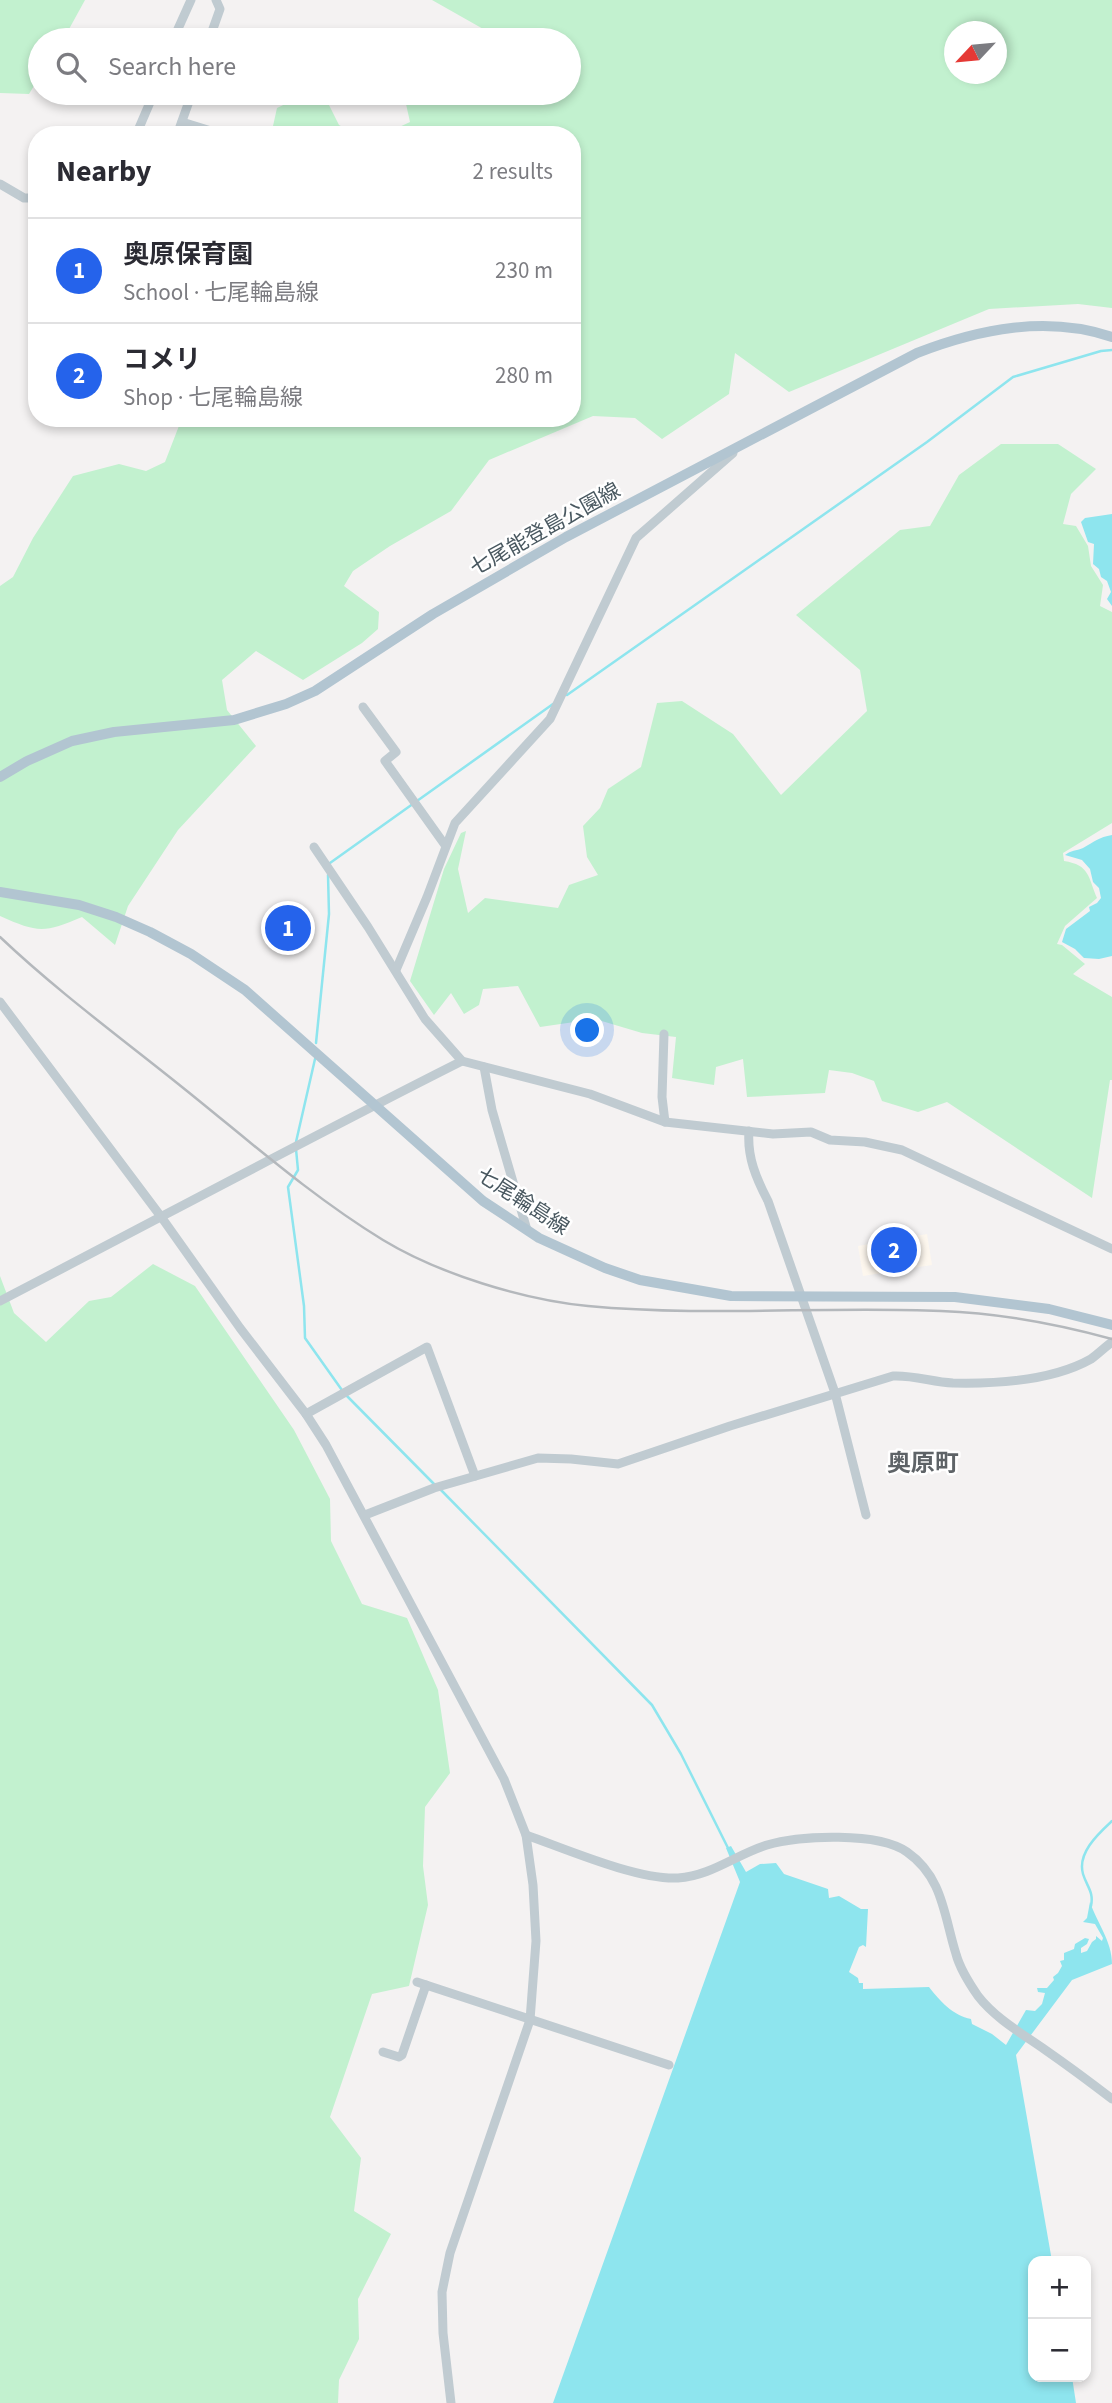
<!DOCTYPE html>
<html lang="en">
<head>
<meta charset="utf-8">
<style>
  body { margin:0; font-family:"Source Sans 3","Noto Sans JP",sans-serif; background:#f2f2f3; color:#2b2b33 }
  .controls { position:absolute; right:21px; bottom:21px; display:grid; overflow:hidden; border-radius:14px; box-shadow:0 4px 10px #0003 }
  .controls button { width:63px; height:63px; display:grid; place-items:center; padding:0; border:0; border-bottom:2px solid #e1e1e2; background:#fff; color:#2b2b33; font:35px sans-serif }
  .compass { position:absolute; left:944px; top:21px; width:63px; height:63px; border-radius:50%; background:#fff; box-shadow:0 4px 10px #0003; rotate:244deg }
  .you { position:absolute; left:588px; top:1031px; width:24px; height:24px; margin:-18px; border:5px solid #fff; border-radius:50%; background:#1a73e8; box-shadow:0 0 0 10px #1a73e833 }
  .badge { display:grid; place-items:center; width:46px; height:46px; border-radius:50%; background:#2563eb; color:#fff; font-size:23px; font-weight:700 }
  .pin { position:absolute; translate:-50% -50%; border:4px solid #fff; box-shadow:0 2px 7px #0006 }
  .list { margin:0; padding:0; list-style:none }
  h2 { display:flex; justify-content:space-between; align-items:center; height:91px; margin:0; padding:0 28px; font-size:30px }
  h2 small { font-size:23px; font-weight:400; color:#7c7c81 }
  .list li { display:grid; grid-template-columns:46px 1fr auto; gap:21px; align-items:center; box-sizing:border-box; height:105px; padding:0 28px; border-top:2px solid #e1e1e2 }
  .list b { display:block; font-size:26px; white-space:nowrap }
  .list p { margin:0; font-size:23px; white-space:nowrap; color:#7c7c81 }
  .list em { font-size:23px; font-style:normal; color:#7c7c81 }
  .icon { flex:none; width:38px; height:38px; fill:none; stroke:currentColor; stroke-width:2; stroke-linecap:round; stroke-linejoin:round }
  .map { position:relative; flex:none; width:1112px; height:2403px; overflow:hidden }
  .search { position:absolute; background:#fff; box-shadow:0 4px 10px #0003; left:28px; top:28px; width:553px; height:77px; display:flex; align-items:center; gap:18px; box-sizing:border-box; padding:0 24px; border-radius:38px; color:#7c7c81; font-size:26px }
  .panel { position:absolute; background:#fff; box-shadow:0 4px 10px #0003; left:28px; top:126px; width:553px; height:301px; border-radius:28px }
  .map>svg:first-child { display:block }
  .commercial { fill:#fdf7ee }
  .green { fill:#c2f1cf; fill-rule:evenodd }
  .water { fill:#8ee5ee }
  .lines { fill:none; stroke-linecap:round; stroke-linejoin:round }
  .stream { stroke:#8ee5ee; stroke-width:2.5 }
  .minor { stroke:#c0cbd1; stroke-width:9 }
  .major { stroke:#b2c5d1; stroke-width:10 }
  .rail { stroke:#b4b8bc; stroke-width:2.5 }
  .labels { text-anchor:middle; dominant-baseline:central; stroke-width:5; stroke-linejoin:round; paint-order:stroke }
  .street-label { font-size:21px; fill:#495860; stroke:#fff }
  .quarter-label { font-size:24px; font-weight:bold; fill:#5e6367; stroke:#fff }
</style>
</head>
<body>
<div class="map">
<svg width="1112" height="2403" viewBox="0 0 1112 2403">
  <rect width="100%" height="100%" fill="#f4f2f2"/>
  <polygon class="commercial" points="927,1234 932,1265 863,1276 858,1246"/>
  <g class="green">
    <polygon points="0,0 85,0 63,40 40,40 40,76 29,94 0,93"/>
    <path d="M432,0H1112V308L1078,304L989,309L789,392L735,353L729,394L662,439L635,418L593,416L489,460L451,511L390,546L353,571L344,586L379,612L378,629L362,643L303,680L256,651L222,680L227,710L256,746L178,830L128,906L115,945L82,917C44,933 38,933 0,916V586L13,577L33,538L73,476L119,464L146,471L165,462L182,418H572V135H382L410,122L404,95L425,93H569V40H484L485,30ZM954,32H996V74H954Z"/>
    <polygon points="308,93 323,93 339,125 357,135 271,135 277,108"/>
    <path d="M1001,444H1058L1096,469L1071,494L1063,524L1076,526L1088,546L1091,566L1103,585L1100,606L1112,612V823L1063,853L1064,861C1090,865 1088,877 1097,898L1065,926L1057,944L1062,945L1085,964L1073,974L1112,997V1080H1110L1092,1198L947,1102L918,1112L882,1101L874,1081L852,1073L829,1070L825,1093L747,1097L743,1059L716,1067L714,1085L672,1078L676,1037L642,1033L595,1019L540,1027L518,986L483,989L479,1005L464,1014L451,993L434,1015L410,981L444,869L461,833L466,831L458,869L468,913L485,898L558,908L569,885L598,875L587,857L583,826L600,808L608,789L641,767L657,703L682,701L733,734L781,795L867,711L860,670L796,615L900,530L930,526L959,475Z"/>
    <polygon points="153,1264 195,1286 294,1430 330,1499 331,1541 362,1604 407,1618 438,1690 450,1773 425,1807 423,1866 428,1905 409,1986 372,1994 330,2117 361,2158 354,2211 391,2234 358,2299 359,2339 339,2380 338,2403 0,2403 0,1276 14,1313 46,1342 89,1301 111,1297"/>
  </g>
  <g class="water">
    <polygon points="1112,514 1112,606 1107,599 1111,592 1107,581 1101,577 1099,569 1093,564 1094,544 1088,542 1081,522 1085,518"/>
    <path d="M1112,835V956L1099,959L1084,958L1075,949L1062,942L1066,929L1090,911L1089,907L1097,903L1101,898L1099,888L1093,882L1090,869L1082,860L1065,855C1071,850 1076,851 1083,848C1094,842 1099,837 1112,835Z"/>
    <path d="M731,1846L746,1872L760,1864L776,1863L784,1874L828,1889L829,1898L839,1896L861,1909H868L866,1947L863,1945L859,1947L849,1972L858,1978L859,1983H863V1989L929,1987C939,2000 953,2016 971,2019L972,2024L992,2034L1006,2045L1026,2010L1035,2011L1042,2004L1045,1993L1038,1992L1037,1988H1047L1054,1980L1053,1977L1058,1973L1062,1966L1060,1961L1064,1960V1953L1074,1949L1075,1944L1085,1938L1089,1939L1087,1944L1081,1948V1953L1087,1951L1092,1942L1096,1939V1936L1102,1941L1103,1938L1095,1924L1083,1922L1087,1918L1090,1902C1097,1923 1112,1941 1112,1964L1072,1980L1016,2055L1052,2261H1033V2377H1072L1076,2403H553L740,1882L726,1848Z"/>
  </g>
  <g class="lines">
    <g class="stream">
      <polyline points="567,695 927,442 1013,377 1101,351 1112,350"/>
      <polyline points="330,863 553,704"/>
      <polyline points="316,1043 329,914 328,875"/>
      <polyline points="296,1142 315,1059"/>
      <polyline points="296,1149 298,1170 288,1187 304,1306 305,1338 344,1393 434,1484"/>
      <polyline points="439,1488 652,1705 681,1754 728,1848"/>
      <path d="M1091,1906C1094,1892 1087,1887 1083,1874C1077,1853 1098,1834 1112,1821"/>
    </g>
    <g class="minor">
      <polyline points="173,40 191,0"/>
      <polyline points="209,40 220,9 216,0"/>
      <polyline points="182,122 211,131 210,135"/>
      <polyline points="136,135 154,93"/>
      <polyline points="177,135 192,93"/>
      <polyline points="0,184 24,198 37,198"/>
      <polyline points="363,707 396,752 385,761 445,845"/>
      <polyline points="314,847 368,927 425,1019 462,1061 590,1094 665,1122 773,1134 811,1132 830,1140 865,1142 902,1150 1112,1249"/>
      <polyline points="396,970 427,897 455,823 550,719 636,538 733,453"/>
      <polyline points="0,1002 162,1218 240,1328 306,1414 326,1445 504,1779 526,1835 533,1885 536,1941 530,2020 450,2253 442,2292 443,2333 451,2403"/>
      <polyline points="664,1034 662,1097 665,1122"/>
      <polyline points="484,1067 492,1110 527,1230"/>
      <path d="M749,1131C747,1157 756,1178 768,1201L835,1393L866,1515"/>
      <path d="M0,1301C154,1221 307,1139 462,1061"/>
      <polyline points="306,1414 427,1347 475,1476"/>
      <path d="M365,1515L434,1488L538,1458L571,1459L618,1464L730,1426L893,1376C914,1375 932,1382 953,1383C997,1384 1052,1381 1091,1359C1098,1354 1105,1347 1112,1342"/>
      <path d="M526,1835C566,1849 637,1880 678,1878C711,1876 737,1854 767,1845C800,1835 879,1832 907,1852C943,1877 944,1916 956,1954C960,1969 969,1983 978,1996C995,2018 1021,2033 1044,2049C1067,2065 1090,2082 1112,2099"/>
      <polyline points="417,1982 669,2065"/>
      <polyline points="383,2052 399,2057 402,2055 426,1985"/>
    </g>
    <g class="major">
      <path d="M0,777L27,761L72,741L114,732L234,720L286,704L315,691L433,614L566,537L917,353C979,329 1047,315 1112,337"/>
      <polyline points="0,892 79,905 116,917 150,932 191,954 245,990 483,1201 539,1238 605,1268 640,1280 731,1296 955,1297 1049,1309 1112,1325"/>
    </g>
    <path class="rail" d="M0,937C57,991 121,1038 182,1087C247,1139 311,1196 383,1240C439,1274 524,1300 588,1306C705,1317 824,1306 941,1311C999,1313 1057,1324 1112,1339"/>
  </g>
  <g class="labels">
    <g class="street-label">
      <text transform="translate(545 529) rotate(-29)">七尾能登島公園線</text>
      <text transform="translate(523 1201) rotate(33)">七尾輪島線</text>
    </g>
    <g class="quarter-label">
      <text x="923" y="1463">奥原町</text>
    </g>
  </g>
</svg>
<div class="controls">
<button>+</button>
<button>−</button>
</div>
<svg class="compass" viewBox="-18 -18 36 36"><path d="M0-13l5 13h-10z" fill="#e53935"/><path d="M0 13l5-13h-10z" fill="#7c7c81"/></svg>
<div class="you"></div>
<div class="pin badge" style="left:288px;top:928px">1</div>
<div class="pin badge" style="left:894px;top:1250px">2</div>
<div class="search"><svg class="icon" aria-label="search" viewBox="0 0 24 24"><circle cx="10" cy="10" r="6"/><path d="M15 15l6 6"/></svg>Search here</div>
<section class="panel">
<h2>Nearby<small>2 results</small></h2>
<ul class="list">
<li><span class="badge">1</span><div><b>奥原保育園</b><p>School · 七尾輪島線</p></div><em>230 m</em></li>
<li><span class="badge">2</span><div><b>コメリ</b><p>Shop · 七尾輪島線</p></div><em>280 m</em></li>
</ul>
</section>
</div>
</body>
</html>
